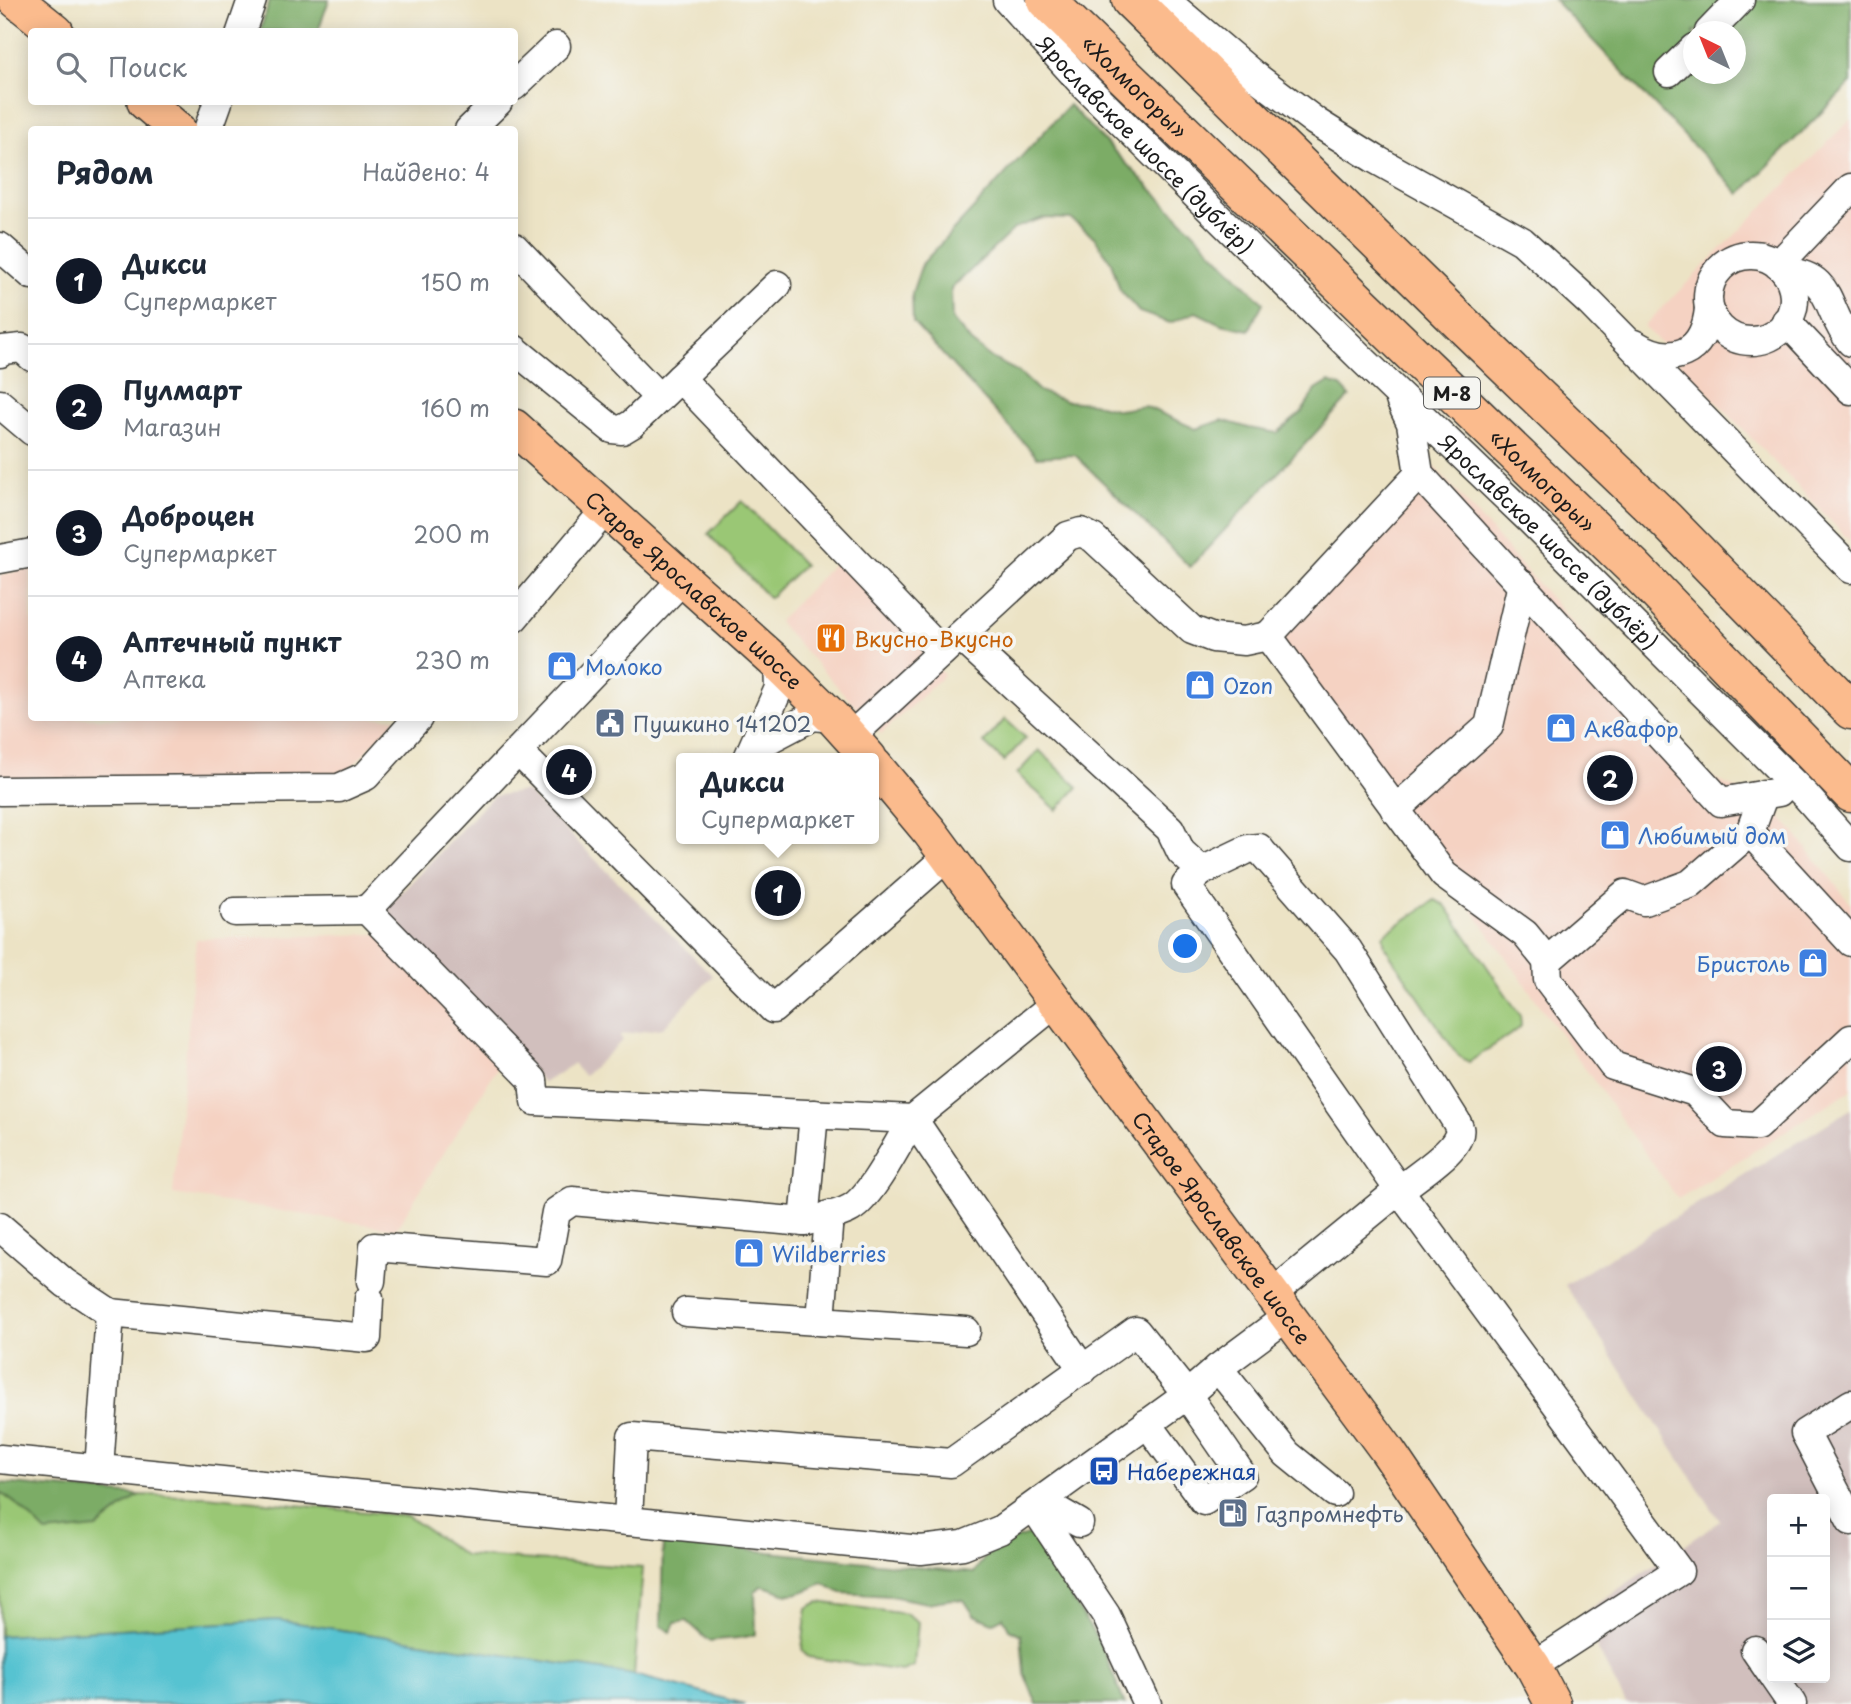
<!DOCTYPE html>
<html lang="ru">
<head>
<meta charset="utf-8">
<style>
  body { margin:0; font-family:"Playpen Sans",sans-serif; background:#f2f2f3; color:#1f2937 }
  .controls { position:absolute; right:21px; bottom:21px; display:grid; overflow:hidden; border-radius:7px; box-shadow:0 4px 18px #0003 }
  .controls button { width:63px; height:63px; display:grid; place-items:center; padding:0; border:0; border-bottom:2px solid #e0e1e3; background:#fff; color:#1f2937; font:35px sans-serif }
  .compass { position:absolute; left:1683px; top:21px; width:63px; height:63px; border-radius:50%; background:#fff; box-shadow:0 4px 18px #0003; rotate:317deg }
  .you { position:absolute; left:1186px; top:947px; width:24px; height:24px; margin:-18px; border:5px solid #fff; border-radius:50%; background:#1a73e8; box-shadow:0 0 0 10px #1a73e833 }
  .badge { display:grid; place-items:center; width:46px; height:46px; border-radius:50%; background:#111827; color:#fff; font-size:23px; font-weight:700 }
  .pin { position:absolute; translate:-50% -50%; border:4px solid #fff; box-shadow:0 2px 7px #0006 }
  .popup { position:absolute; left:676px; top:753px; width:203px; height:91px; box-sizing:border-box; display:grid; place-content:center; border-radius:7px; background:#fff; filter:drop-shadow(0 2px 5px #0005); font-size:23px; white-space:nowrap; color:#747a83 }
  .popup b { font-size:26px; color:#1f2937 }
  .popup::after { content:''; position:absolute; left:50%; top:100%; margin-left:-14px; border:14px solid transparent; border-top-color:#fff }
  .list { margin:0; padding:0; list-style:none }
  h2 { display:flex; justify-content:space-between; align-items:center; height:91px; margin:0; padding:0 28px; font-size:30px }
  h2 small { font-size:23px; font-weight:400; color:#747a83 }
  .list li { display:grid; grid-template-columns:46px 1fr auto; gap:21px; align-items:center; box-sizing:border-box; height:126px; padding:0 28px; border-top:2px solid #e0e1e3 }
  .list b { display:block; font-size:26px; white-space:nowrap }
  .list p { margin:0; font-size:23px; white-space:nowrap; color:#747a83 }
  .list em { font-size:23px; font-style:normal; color:#747a83 }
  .icon { flex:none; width:38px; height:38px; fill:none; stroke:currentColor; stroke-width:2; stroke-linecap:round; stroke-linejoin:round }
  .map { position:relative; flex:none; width:1851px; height:1704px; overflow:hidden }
  .search { position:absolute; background:#fff; box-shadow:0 4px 18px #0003; left:28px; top:28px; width:490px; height:77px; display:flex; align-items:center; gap:18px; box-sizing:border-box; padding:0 24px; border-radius:7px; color:#747a83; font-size:26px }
  .panel { position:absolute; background:#fff; box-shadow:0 4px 18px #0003; left:28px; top:126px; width:490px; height:595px; border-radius:7px }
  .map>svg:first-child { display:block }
  .built { fill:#f5d2c2 }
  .industrial { fill:#d1bfbd; fill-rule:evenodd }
  .green { fill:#9ac775; stroke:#5b7248; stroke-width:2 }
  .forest { fill:#7bac66; stroke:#4c6441; stroke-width:2; fill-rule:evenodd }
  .water { fill:#57c3d1; stroke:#3a7076; stroke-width:2 }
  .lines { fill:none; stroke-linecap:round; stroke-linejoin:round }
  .minor-casing { stroke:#3b3a35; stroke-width:31 }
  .major-casing { stroke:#3b3a35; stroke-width:38 }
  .highway-casing { stroke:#3b3a35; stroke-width:41 }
  .minor { stroke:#fff; stroke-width:28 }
  .major { stroke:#fbbb8d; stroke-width:35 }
  .highway { stroke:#fbbb8d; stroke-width:38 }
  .labels { text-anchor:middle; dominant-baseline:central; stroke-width:7; stroke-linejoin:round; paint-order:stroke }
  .shield { fill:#f6f6f2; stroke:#5d5d5c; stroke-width:2 }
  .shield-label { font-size:19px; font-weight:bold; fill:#1c1c1c }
  .street-label { font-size:21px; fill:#1c1c1c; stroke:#f6f6f2 }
  .food-label { font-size:21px; fill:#c56008; stroke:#f6f6f2; text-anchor:start }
  .shop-label { font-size:21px; fill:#366cbe; stroke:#f6f6f2; text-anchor:start }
  .service-label { font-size:21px; fill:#4e5e75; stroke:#f6f6f2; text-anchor:start }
  .transit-label { font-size:21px; fill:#164399; stroke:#f6f6f2; text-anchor:start }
</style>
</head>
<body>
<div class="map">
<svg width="1851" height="1704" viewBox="0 0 1851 1704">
  <rect width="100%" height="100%" fill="#f6f6f2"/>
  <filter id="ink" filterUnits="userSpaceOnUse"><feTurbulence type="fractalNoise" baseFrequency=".0143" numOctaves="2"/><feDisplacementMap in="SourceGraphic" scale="14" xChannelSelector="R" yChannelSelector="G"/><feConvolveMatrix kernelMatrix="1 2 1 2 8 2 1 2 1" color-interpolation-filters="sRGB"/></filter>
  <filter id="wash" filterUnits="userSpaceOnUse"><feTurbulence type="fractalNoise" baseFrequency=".00686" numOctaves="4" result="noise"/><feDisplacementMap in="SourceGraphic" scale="28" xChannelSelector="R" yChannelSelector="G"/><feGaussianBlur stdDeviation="1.57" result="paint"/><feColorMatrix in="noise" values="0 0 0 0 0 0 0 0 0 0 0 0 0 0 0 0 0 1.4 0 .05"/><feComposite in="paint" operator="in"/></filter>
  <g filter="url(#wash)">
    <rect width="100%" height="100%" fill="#ece3c5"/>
    <g class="built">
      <polygon points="1851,119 1851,542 1644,326"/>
      <polygon points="1431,463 1708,776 1773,806 1851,904 1851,1090 1678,1199 1284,646 1280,617"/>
      <polygon points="840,557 944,675 881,734 778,622"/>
      <polygon points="31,568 32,718 397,718 333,787 0,790 0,575"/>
      <polygon points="377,934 498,1067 396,1229 173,1194 196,939"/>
    </g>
    <g class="industrial">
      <polygon points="526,791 713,976 663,1028 619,1035 623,1040 584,1076 573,1064 544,1083 382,913 493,796"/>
      <path d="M1851,1109V1704H1626L1580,1615L1720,1521L1565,1285ZM1772,1499H1825V1678H1772Z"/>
    </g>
    <g class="green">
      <polygon points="742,501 804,565 769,598 708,534"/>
      <polygon points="1005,719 1026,738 1004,761 984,743"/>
      <polygon points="1039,750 1078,787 1057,810 1017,774"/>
      <polygon points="1435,900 1445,905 1452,915 1520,1015 1521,1026 1517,1030 1469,1062 1459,1056 1452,1047 1385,947 1383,936 1387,932"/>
      <polygon points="0,1492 19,1506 97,1528 139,1495 206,1496 407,1516 464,1555 643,1568 634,1675 277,1620 0,1636"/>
      <polygon points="818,1602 907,1614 918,1622 914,1666 902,1671 808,1657 802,1649 807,1608"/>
    </g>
    <g class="forest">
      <polygon points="270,0 329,0 318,31 260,31"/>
      <path d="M1554,0H1851V83L1740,194ZM1694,32H1736V74H1694Z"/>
      <polygon points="1069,105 1263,303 1249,330 1221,324 1196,312 1170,323 1139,312 1120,290 1111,262 1094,237 1071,219 1043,218 1015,228 951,289 952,319 971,342 993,359 1019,372 1039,391 1065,401 1092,403 1119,410 1145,406 1196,429 1222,420 1249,428 1277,433 1301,413 1316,390 1329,382 1341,386 1350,396 1190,567 1075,455 1037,457 913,322 912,293 922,264"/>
      <polygon points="0,1483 139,1495 97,1528 46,1533 19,1506 0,1492"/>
      <path d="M1031,1534L1100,1643L1125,1704H1037L1024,1673L1021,1635L1009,1629L1003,1617L992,1623L974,1615L964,1600L952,1599L927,1603L891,1596L841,1593L823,1583C812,1588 796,1597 784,1593C775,1590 770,1587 761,1586L755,1592L756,1634C740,1640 726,1638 709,1641L687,1621L675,1623L671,1632L661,1626L663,1541L974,1573C989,1547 1002,1542 1031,1534Z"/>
    </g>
    <polygon class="water" points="277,1620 634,1675 745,1704 0,1704 0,1636"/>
  </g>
  <g filter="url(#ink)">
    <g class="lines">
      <g class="minor-casing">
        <g id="minor">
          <path id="s1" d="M1007,0L1083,84L1364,361L1530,520L1806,796L1851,847"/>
          <polyline points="1165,0 1255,76 1316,122 1375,159 1522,241 1590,303 1851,569"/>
          <polyline points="241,32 252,0"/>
          <polyline points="1709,32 1740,0"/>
          <polyline points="1669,72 1694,48"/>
          <polyline points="514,86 556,46"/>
          <polyline points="208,130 218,102"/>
          <polyline points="469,130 498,102"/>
          <polyline points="0,247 32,275"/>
          <polyline points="514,247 659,398"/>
          <circle cx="1751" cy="298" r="43"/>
          <polyline points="1778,265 1851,188"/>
          <path d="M1785,272C1835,275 1824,310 1851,342"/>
          <polyline points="1786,321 1851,390"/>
          <path d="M1634,344C1672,367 1704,355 1709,309"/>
          <polyline points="514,349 612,429 622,430 632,424 680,378 942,652"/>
          <polyline points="0,353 3,350 22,348 32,357"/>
          <polyline points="680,378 777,285"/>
          <polyline points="1400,400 1411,423 1419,474 1721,802 1779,792"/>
          <polyline points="0,404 32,431"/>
          <polyline points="1419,474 1268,636 1444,875 1525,934 1547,961 1625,894 1644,901 1690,884 1750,832 1764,794"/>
          <polyline points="0,559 32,553"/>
          <polyline points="683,579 518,751 773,1009 948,856"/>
          <polyline points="514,618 606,509"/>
          <path d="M960,636L1170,829L1181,852L1202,871L1248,849L1259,848L1262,852L1348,950L1456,1121C1459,1127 1461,1130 1458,1137C1452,1154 1415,1178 1399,1190L1679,1571L1533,1666"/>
          <polyline points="850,737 1068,536 1081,532 1093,538 1192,630 1213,638 1244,641 1268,636"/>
          <polyline points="756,746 813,716 833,718"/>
          <polyline points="748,758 779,688 778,664"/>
          <polyline points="0,791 339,788 366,776 418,718"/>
          <polyline points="1395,810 1489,726 1522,584"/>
          <polyline points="1750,832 1851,942"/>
          <polyline points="1202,871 1186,885 1399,1190 1272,1294"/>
          <polyline points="235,912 367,910"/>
          <polyline points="1547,961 1548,980 1613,1066 1695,1092 1725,1124 1757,1126 1851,1039"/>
          <polyline points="1057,1002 913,1119 1083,1370"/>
          <polyline points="804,1222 814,1114"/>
          <polyline points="0,1227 65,1283 110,1313"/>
          <path d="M371,1281L374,1247L547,1261L556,1212L572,1201L804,1222C818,1218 838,1216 851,1208C872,1196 899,1141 913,1119L535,1101L533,1080L367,910L518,751"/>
          <polyline points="686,1312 966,1331"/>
          <polyline points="821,1321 829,1215"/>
          <polyline points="1218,1368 1287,1454 1335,1493"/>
          <polyline points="1851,1404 1805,1433 1851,1521"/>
          <polyline points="0,1459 921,1550 963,1545 1000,1530 1187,1395 1218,1368 1288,1316"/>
          <polyline points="99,1469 110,1313 367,1338 369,1299"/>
          <polyline points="1034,1507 1106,1615 1147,1704"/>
          <polyline points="1034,1507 1060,1512 1079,1523"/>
          <polyline points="628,1521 632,1437 951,1463 1136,1331 1187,1395 1242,1475 1204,1501 1147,1423"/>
          <polyline points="1755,1650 1772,1675"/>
          <polyline points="1774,1678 1792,1704"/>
        </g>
      </g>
      <g class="major-casing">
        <g id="major">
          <polyline points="16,0 56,32"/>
          <polyline points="145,102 178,130"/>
          <path id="s2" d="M514,427L778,664L833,718L869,758"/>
          <path id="s3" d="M874,765L930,832L1387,1450L1533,1666L1553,1704"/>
        </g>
      </g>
      <g class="highway-casing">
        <g id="highway">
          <path id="s4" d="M1046,0L1633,567L1851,793"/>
          <polyline points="1131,0 1460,322 1666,520 1851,710"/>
        </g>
      </g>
      <use href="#minor" class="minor"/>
      <use href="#major" class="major"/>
      <use href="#highway" class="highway"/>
    </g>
  </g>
  <defs>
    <g id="restaurant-square" transform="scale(1.575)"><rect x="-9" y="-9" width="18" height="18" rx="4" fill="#e8710a" stroke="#f6f6f2"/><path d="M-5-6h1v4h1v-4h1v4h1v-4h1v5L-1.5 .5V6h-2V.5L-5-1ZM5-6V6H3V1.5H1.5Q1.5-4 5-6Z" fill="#fff"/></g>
    <g id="shop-square" transform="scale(1.575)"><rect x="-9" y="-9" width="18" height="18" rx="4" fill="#3f7fe0" stroke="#f6f6f2"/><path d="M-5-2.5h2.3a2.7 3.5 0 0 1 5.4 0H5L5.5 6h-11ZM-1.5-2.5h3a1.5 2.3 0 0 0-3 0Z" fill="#fff"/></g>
    <g id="civic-square" transform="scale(1.575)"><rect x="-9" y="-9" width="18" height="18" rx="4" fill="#5c6f8a" stroke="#f6f6f2"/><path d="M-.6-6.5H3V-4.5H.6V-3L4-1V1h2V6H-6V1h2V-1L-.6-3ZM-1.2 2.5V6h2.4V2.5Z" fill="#fff"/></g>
    <g id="bus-square" transform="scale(1.575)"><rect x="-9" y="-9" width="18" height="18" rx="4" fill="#1a4fb4" stroke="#f6f6f2"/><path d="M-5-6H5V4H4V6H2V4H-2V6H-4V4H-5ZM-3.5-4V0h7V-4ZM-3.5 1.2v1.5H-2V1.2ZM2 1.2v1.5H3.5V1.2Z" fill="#fff"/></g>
    <g id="fuel-square" transform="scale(1.575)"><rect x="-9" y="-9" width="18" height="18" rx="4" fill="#5c6f8a" stroke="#f6f6f2"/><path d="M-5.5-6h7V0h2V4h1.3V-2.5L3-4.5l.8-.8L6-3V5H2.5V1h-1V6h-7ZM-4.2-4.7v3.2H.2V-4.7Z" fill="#fff"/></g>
  </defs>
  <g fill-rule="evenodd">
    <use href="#restaurant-square" x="831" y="638"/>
    <use href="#shop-square" x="562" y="666"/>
    <use href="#shop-square" x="1200" y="685"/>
    <use href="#civic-square" x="610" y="723"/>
    <use href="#shop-square" x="1561" y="728"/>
    <use href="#shop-square" x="1615" y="835"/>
    <use href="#shop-square" x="1813" y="963"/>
    <use href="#shop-square" x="749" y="1253"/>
    <use href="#bus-square" x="1104" y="1471"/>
    <use href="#fuel-square" x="1233" y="1513"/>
  </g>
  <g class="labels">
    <rect class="shield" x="1424" y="377.5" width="56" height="31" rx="5"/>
    <g class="shield-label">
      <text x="1452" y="393">М-8</text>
    </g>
    <g class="street-label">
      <text stroke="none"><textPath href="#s4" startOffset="124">«Холмогоры»</textPath></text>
      <text stroke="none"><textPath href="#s1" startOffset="200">Ярославское шоссе (дублёр)</textPath></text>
      <text stroke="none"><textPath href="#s4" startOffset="691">«Холмогоры»</textPath></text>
      <text stroke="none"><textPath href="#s1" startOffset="766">Ярославское шоссе (дублёр)</textPath></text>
      <text stroke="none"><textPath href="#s2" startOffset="243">Старое Ярославское шоссе</textPath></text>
      <text stroke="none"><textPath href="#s3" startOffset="579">Старое Ярославское шоссе</textPath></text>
    </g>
    <g class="food-label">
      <text x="854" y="638">Вкусно-Вкусно</text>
    </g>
    <g class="shop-label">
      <text x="585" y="666">Молоко</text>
      <text x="1223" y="685">Ozon</text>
      <text x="1584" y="728">Аквафор</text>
      <text x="1638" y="835">Любимый дом</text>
      <text x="1790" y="963" text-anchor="end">Бристоль</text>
      <text x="772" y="1253">Wildberries</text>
    </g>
    <g class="service-label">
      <text x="633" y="723">Пушкино 141202</text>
      <text x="1256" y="1513">Газпромнефть</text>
    </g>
    <g class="transit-label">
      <text x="1127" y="1471">Набережная</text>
    </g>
  </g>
</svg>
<div class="controls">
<button>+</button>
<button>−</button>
<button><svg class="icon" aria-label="layers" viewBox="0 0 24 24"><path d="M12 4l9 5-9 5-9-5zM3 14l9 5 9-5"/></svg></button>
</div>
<svg class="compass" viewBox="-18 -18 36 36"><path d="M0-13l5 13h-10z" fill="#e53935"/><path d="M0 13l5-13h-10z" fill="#747a83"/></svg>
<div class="you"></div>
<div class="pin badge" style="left:778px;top:893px">1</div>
<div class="popup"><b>Дикси</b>Супермаркет</div>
<div class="pin badge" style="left:1610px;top:778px">2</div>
<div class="pin badge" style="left:1719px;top:1069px">3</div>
<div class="pin badge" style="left:569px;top:772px">4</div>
<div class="search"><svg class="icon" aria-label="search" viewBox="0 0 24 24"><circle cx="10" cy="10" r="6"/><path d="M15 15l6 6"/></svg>Поиск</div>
<section class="panel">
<h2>Рядом<small>Найдено: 4</small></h2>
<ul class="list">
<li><span class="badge">1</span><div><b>Дикси</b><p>Супермаркет</p></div><em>150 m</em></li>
<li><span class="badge">2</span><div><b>Пулмарт</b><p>Магазин</p></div><em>160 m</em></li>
<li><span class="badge">3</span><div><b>Доброцен</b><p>Супермаркет</p></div><em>200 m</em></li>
<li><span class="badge">4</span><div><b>Аптечный пункт</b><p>Аптека</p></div><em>230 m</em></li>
</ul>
</section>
</div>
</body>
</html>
